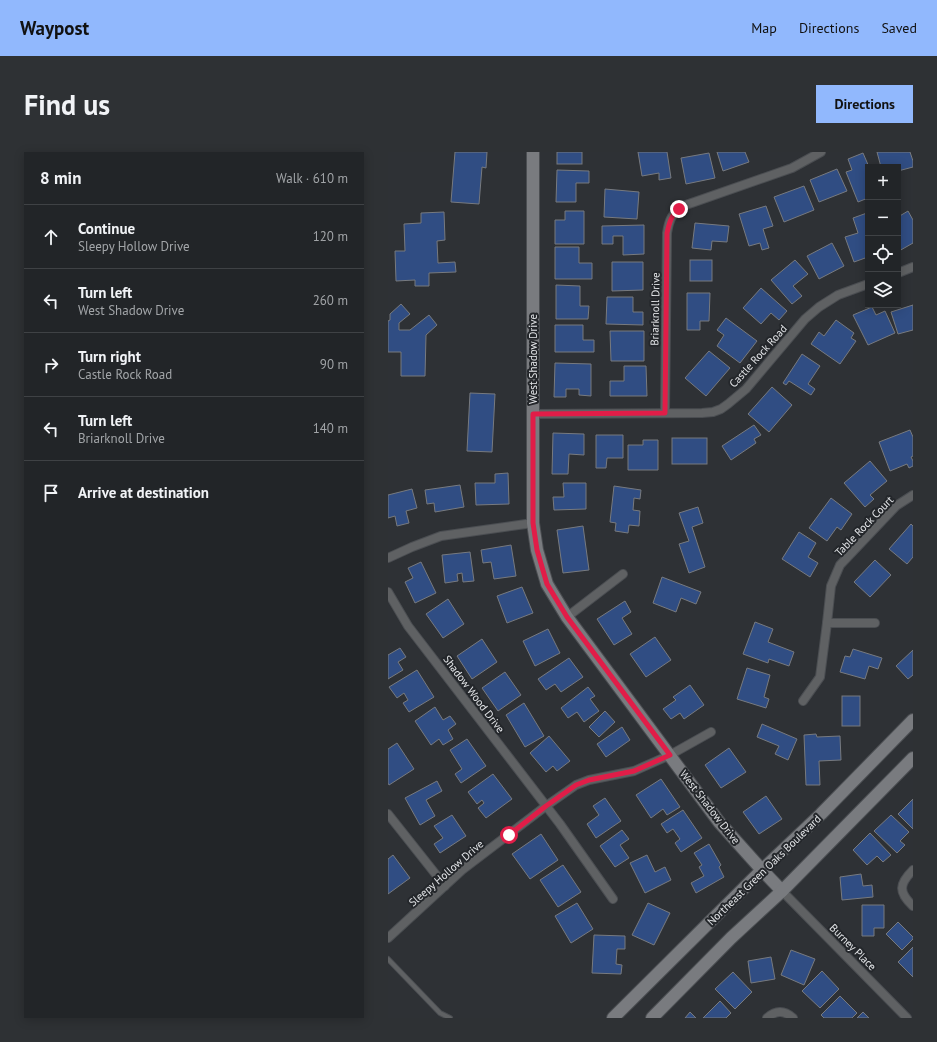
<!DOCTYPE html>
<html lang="en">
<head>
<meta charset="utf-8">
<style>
  body { margin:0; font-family:"PT Sans",sans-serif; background:#2e3134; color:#f1f3f6 }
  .controls { position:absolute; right:12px; top:12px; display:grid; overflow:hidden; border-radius:0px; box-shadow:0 2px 10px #0003 }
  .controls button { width:36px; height:36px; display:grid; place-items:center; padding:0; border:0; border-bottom:1px solid #3f4245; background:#222528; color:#f1f3f6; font:20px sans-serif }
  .stop { position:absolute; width:12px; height:12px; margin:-9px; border:3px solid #e11d48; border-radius:50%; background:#fff }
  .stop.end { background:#e11d48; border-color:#fff; box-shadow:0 1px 4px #0008 }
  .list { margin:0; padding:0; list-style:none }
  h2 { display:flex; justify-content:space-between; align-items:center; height:52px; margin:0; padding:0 16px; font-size:17px }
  h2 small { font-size:13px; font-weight:400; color:#a2a5a8 }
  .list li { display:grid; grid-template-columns:26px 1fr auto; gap:12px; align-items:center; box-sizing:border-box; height:64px; padding:0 16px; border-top:1px solid #3f4245 }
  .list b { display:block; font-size:15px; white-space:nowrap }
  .list p { margin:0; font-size:13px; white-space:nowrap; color:#a2a5a8 }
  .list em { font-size:13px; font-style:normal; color:#a2a5a8 }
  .icon { flex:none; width:22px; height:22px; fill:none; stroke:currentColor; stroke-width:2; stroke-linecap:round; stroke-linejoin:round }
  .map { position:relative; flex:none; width:525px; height:866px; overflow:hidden; border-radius:0px }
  header { display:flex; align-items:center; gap:24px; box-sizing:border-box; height:56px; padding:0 20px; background:#91b8fd; color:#111 }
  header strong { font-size:19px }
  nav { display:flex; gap:22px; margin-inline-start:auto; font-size:14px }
  .intro { display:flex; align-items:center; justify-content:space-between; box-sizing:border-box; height:96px; padding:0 24px }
  h1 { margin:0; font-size:28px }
  .button { padding:10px 18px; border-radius:0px; background:#91b8fd; color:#111; font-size:14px; font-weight:700 }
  main { display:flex; gap:24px; padding:0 24px }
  aside { flex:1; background:#222528; border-radius:0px; box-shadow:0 2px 10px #0003 }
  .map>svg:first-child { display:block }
  .building { fill:#304d83; stroke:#777a7f }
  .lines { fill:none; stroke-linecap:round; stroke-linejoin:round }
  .lane-casing { stroke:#4b4e52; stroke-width:6 }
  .street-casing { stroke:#4b4e52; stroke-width:10 }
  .secondary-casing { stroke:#4b4e52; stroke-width:14 }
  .lane { stroke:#5f6163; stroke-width:4 }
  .street { stroke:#5f6163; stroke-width:8 }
  .secondary { stroke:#797b7f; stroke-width:12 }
  .route { stroke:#e11d48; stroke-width:5 }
  .labels { text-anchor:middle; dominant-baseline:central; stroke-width:4; stroke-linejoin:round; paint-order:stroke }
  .street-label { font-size:11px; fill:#e3e5e8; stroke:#24272b }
</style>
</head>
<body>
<header>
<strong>Waypost</strong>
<nav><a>Map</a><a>Directions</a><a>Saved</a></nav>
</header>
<div class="intro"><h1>Find us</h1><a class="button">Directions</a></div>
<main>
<aside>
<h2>8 min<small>Walk · 610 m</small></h2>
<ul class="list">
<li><svg class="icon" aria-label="ahead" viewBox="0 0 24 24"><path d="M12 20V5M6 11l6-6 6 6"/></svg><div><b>Continue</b><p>Sleepy Hollow Drive</p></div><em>120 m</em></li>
<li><svg class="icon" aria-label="left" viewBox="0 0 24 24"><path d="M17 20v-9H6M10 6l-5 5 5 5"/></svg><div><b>Turn left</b><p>West Shadow Drive</p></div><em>260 m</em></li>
<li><svg class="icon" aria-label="right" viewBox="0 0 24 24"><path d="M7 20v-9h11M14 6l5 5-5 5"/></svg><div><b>Turn right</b><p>Castle Rock Road</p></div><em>90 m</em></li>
<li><svg class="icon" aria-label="left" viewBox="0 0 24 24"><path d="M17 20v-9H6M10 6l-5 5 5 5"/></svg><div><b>Turn left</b><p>Briarknoll Drive</p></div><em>140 m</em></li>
<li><svg class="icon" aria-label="arrive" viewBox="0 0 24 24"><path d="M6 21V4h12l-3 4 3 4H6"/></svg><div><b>Arrive at destination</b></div></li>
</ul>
</aside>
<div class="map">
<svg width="525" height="866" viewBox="0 0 525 866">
  <rect width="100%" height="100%" fill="#2e3135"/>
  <g class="building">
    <polygon points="67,0 99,0 98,16 94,15 91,52 63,50"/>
    <rect x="169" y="0" width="25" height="12"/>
    <polygon points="250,0 279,0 283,26 271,28 271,21 254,24"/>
    <polygon points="329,0 357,0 361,10 335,19"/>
    <polygon points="489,0 522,0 525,9 525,15 510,19 510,15 493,15"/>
    <polygon points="321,1 327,26 298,32 293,6"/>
    <polygon points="475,1 481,15 480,46 470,50 458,20 464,18 460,7"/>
    <polygon points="449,17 459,39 431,50 422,28"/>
    <polygon points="169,18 201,19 201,31 188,31 188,50 168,50"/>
    <polygon points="416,34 426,58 396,70 386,45"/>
    <polygon points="217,37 251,40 249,67 216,65"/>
    <polygon points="378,54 385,74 375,77 381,96 374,98 372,91 361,94 351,62"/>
    <polygon points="177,59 196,59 196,92 167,92 167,68 177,68"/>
    <polygon points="520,59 525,68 525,91 511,99 510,97 510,65"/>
    <polygon points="56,60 57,88 49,89 50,111 67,110 68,120 41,121 41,134 27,134 27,128 8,129 7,99 17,99 16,72 33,71 33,61"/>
    <polygon points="479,61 480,65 480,105 466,110 457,85 470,81 465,66"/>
    <polygon points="307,71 341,74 339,90 324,89 323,98 304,96"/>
    <polygon points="256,73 256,102 235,103 235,84 225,84 225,92 214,92 214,74"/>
    <polygon points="444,91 456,114 431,127 419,104"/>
    <polygon points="167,95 191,95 191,111 204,111 204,127 167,127"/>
    <rect x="302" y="108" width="22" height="21"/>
    <polygon points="407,108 420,122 405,134 414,144 404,152 383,128"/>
    <polygon points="224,110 255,110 255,138 224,139"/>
    <polygon points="168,133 192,134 192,154 201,154 200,167 168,167"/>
    <polygon points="373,136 399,159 391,168 383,161 373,172 355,156"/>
    <polygon points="299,141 322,141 321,169 312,169 312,178 299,178"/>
    <polygon points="219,145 245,145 245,160 255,160 255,173 218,172"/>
    <polygon points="13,152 22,162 11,171 11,178 22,178 41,163 49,173 38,183 37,224 13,224 13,200 0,200 0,169 2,168 2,162"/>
    <polygon points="525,153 525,178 510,182 503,160"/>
    <polygon points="484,155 488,163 497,159 507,181 480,193 465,163"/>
    <polygon points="338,166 369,189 352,211 329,194 336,183 329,178"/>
    <polygon points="448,168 466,181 463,186 468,189 452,212 423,192 431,180 436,184"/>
    <polygon points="167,173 195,173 195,188 206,188 206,200 167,200"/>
    <polygon points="222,179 256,179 256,209 223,209"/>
    <polygon points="321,199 342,216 318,244 297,226"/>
    <polygon points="414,202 432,214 420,232 427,237 423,243 401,229 398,233 395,231"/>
    <polygon points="167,211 203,212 203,244 191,243 191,237 178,237 178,245 166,245"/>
    <polygon points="236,214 258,214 259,244 222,244 222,229 236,229"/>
    <polygon points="384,235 404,253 381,280 360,262"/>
    <polygon points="82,241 107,242 104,300 79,299"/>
    <polygon points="366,273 373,283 366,287 368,291 343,308 334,294"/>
    <polygon points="522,278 525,285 525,304 523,305 525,309 525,314 521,316 519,312 502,319 491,290"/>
    <polygon points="165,281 196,282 196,303 181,302 180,322 164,322"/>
    <polygon points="208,283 235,283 235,306 219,306 218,316 208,316"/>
    <rect x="284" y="286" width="35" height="26"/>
    <polygon points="255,288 270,288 270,318 240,318 240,293 255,293"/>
    <polygon points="482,309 499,329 482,343 486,347 477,355 456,331"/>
    <polygon points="120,321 121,352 88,353 87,331 107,331 107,322"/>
    <polygon points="175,331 198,331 198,357 166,358 165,345 176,345"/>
    <polygon points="72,333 76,355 47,360 46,351 39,352 37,338"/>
    <polygon points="226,334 253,338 252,347 246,346 245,358 252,359 251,374 241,373 240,381 227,379 228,371 222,370"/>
    <polygon points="24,337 29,356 18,359 21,371 9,374 7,364 0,366 0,343"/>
    <polygon points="443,346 464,362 453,378 449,375 439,389 421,376"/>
    <polygon points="310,355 315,371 304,375 317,415 301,421 291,392 301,389 291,361"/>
    <polygon points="523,372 525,374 525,405 519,412 501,397"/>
    <polygon points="195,374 201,418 175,421 169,378"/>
    <polygon points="411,380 428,391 420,405 430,411 422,425 394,407"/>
    <polygon points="123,393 128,424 106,427 103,410 95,411 93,398"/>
    <polygon points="82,400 86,429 75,430 74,421 69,422 70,429 57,431 54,403"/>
    <polygon points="487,408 503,423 482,445 466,430"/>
    <polygon points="33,410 48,441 27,451 17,430 25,426 20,416"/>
    <polygon points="274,425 313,440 308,452 293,446 288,460 265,451"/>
    <polygon points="134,435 145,461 119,471 109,444"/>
    <polygon points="60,447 76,472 55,486 38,462"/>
    <polygon points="237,449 243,460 234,466 244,482 226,493 209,467"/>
    <polygon points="367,470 385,477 380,490 406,500 401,514 381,507 380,511 355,502"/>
    <polygon points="160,477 172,501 147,514 135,489"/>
    <polygon points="267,485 283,508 258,525 242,502"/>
    <polygon points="94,487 109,510 84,527 69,504"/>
    <polygon points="12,496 18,505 10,510 15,518 0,527 0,503"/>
    <polygon points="465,497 494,506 490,517 481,514 477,527 452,520 457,504 462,505"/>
    <polygon points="525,498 525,523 520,527 508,514"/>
    <polygon points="181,506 195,525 173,540 167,532 158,538 150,527"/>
    <polygon points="359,516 382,523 376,545 381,547 378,556 349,547"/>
    <polygon points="29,518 46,545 21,560 15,551 20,548 16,541 9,546 1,535"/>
    <polygon points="117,520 133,543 110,559 94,536"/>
    <polygon points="302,533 316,553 296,567 292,561 283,567 275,557 288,548 285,545"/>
    <polygon points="200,535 207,544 202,547 211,559 196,570 189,560 180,566 173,556"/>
    <rect x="454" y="544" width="18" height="30"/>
    <polygon points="136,551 156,584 137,595 118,563"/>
    <polygon points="47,555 55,568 62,564 68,572 60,578 65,587 55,593 51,587 43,593 27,569"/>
    <polygon points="217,559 227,570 211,585 201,575"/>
    <polygon points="374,572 409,587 400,608 387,602 391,594 369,585"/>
    <polygon points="234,575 242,588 218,605 209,592"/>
    <polygon points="428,582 429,585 452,584 453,608 431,609 432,633 418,633 416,583"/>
    <polygon points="161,584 182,609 169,619 165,614 158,620 142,601"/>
    <polygon points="79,587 98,614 73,631 67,622 74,617 62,598"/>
    <polygon points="9,591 26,617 1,633 0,631 0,597"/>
    <polygon points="341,596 358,620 333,636 317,613"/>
    <polygon points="105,622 124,647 98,666 90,656 96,651 94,648 89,652 80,640"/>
    <polygon points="273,627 292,655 279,663 275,657 263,666 248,643"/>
    <polygon points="49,629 54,639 38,648 47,664 32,673 17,646"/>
    <polygon points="378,644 394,667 371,682 355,660"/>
    <polygon points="217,646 233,669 208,686 199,672 211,663 205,654"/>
    <polygon points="525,647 525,677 510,662"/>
    <polygon points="295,658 314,686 293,700 287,691 292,687 285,677 279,681 273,672"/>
    <polygon points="64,663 78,684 52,701 46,692 55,686 46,674"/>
    <polygon points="503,663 521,680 512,689 517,693 509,701 486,679"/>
    <polygon points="234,678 241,687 232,693 241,706 227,715 212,694"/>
    <polygon points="482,681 503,703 495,710 489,704 479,713 465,698"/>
    <polygon points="153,682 170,708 142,727 124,702"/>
    <polygon points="321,692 333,713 331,715 336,725 308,741 303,731 316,724 311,715 314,713 306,701"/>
    <polygon points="5,703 22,726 0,742 0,707"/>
    <polygon points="259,703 267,720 277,715 283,728 257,741 242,711"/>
    <polygon points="175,713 193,740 170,755 152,728"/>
    <polygon points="473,722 475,734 484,733 485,745 454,748 452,725"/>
    <polygon points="189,751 205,777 183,791 167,764"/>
    <polygon points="260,751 282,761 266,793 244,783"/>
    <polygon points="474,753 496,753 496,776 486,776 486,784 474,784"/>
    <polygon points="510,770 525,785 525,787 514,798 498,782"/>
    <polygon points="206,783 237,784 237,797 229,797 228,812 234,813 233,822 204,821"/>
    <polygon points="525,795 525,825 510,810"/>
    <polygon points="403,798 427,807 416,833 393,823"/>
    <polygon points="383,805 387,827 363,831 360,809"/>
    <polygon points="434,819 451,837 432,856 414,839"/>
    <polygon points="345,820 364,840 347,857 327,837"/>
    <polygon points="452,844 469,861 464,866 436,866 433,863"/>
    <polygon points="332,849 343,861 338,866 315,866"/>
    <polygon points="302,860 308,866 297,866"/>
    <polygon points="475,860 481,866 469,866"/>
  </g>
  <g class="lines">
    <g class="lane-casing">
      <polyline id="lane" points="0,807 52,861 62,866"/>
    </g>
    <g class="street-casing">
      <g id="street">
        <polyline points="510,121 525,115"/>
        <path d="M277,261L279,81C281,68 284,61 295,54L404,16L433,0"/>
        <polyline points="145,262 314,261 325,260 333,257 340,252 358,237 417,167 431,155 450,143 480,132"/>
        <polyline points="0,406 24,395 53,384 145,371"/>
        <polyline points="0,440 20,474 172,672 225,747"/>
        <polyline points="179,465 235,422"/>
        <polyline points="439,471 487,471"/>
        <polyline points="415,549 432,525 439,471 443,434 452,413 508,354 525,343"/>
        <polyline points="0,662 57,734"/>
        <path d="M525,718C511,732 510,740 525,754"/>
        <polyline points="394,739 519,866"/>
        <polyline points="0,786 74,718 158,654 188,633 201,628 246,619 282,603 323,580"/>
        <path d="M379,866C388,858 396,858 405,866"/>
      </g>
    </g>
    <g class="secondary-casing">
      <g id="secondary">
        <polyline points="145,0 145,371 149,398 159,432 179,465 331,670 374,718 394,739"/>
        <polyline points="225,866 374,718 433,662 525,568"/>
        <polyline points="264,866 343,786 394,739 525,606"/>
      </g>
    </g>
    <use href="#lane" class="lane"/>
    <use href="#street" class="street"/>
    <use href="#secondary" class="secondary"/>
  </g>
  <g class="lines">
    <path class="route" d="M121,683L158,654L188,633L201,628L246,619L282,603L179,465L159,432L149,398L145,371V262L277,261L279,81C281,72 283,63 291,57"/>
  </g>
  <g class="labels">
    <g class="street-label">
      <text transform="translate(267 157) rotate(-89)">Briarknoll Drive</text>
      <text transform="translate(370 204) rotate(-48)">Castle Rock Road</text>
      <text transform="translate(145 207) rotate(-90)">West Shadow Drive</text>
      <text transform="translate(476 374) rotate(-46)">Table Rock Court</text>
      <text transform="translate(86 542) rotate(53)">Shadow Wood Drive</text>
      <text transform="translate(322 655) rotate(52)">West Shadow Drive</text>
      <text transform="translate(376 718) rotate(-44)">Northeast Green Oaks Boulevard</text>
      <text transform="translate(58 721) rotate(-41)">Sleepy Hollow Drive</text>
      <text transform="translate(465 795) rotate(45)">Burney Place</text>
    </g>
  </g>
</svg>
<div class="controls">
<button>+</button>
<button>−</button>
<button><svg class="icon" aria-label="locate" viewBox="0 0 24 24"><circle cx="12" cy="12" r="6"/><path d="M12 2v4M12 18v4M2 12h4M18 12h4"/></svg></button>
<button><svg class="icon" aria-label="layers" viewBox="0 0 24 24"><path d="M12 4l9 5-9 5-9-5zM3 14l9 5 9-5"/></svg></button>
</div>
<div class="stop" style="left:121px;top:683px"></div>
<div class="stop end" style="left:291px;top:57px"></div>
</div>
</main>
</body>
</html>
